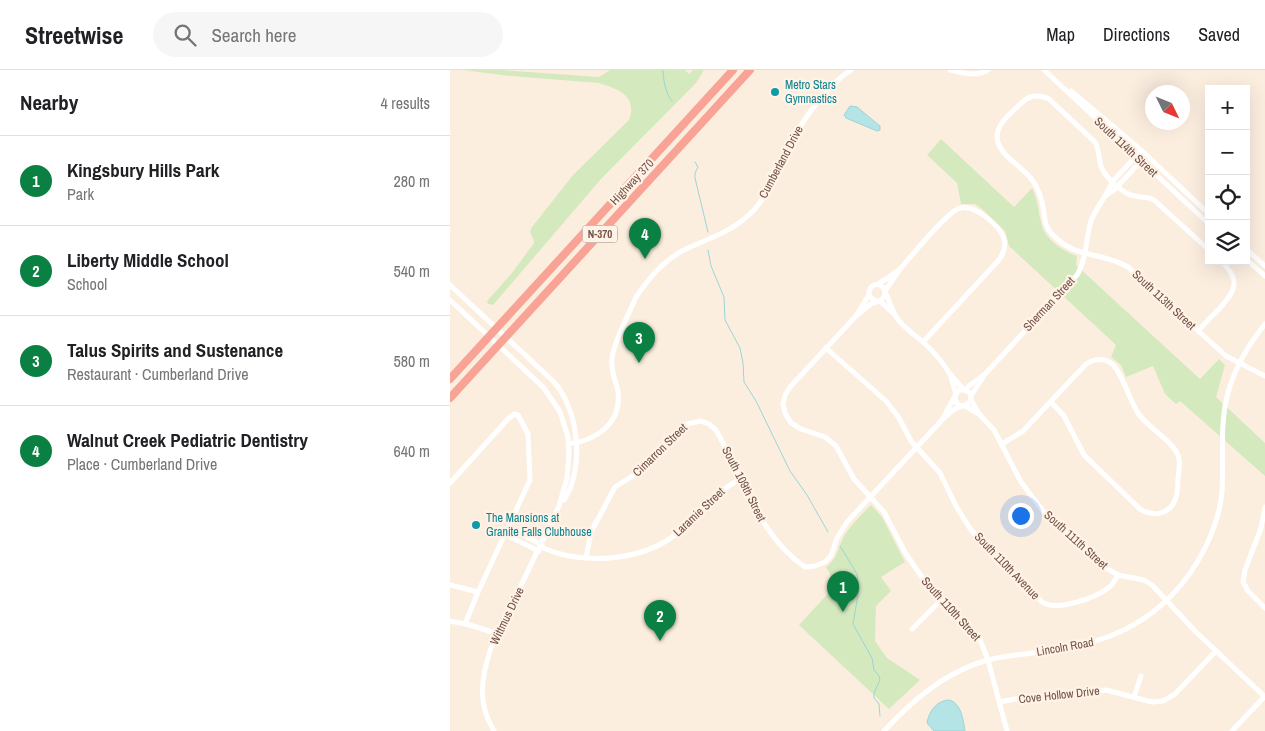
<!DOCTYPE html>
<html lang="en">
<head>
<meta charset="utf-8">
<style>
  :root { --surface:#fff; --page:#f6f6f6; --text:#202124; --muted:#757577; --line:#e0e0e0; --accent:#0b8043 }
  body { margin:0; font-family:"Archivo Narrow",sans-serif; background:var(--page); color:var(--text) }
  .controls { position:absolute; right:15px; top:15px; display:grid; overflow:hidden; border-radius:0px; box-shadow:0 5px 20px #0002 }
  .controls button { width:45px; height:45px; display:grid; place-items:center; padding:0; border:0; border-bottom:1px solid var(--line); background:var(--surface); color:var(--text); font:25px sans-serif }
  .compass { position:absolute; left:695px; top:15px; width:45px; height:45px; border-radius:50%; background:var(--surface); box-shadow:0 5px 20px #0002; rotate:133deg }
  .you { position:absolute; left:570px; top:445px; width:18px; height:18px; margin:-12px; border:4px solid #fff; border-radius:50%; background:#1a73e8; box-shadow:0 0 0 8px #1a73e833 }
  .badge { display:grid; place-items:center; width:32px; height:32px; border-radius:50%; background:var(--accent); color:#fff; font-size:16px; font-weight:700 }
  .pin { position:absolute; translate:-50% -41px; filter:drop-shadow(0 1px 2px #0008) }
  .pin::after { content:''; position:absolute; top:26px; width:18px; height:15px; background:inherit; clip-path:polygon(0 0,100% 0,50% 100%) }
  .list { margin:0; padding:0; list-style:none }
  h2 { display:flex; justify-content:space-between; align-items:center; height:65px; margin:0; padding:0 20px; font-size:21px }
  h2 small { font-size:16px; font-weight:400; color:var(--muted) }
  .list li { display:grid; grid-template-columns:32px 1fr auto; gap:15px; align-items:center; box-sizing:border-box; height:90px; padding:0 20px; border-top:1px solid var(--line) }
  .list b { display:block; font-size:19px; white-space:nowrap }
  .list p { margin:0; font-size:16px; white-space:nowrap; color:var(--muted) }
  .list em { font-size:16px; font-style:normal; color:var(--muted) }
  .icon { flex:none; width:28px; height:28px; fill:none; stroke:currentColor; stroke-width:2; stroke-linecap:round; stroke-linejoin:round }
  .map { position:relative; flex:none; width:815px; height:661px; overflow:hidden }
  header { display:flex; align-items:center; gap:30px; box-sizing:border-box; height:70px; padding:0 25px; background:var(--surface); border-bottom:1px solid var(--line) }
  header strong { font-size:24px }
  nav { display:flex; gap:28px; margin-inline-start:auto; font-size:18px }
  .search { width:350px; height:45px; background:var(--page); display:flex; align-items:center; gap:12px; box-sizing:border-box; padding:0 18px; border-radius:28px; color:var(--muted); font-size:19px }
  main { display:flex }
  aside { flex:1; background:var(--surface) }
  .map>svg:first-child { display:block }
  .green { fill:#d5e9be }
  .water { fill:#b4e4e5; stroke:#9ad5d7 }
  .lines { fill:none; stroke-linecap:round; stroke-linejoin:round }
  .stream { stroke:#9ad5d7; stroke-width:1 }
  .minor { stroke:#fff; stroke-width:5 }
  .highway { stroke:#f8a395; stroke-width:8 }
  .culture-dot { fill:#0f9aa8; stroke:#fff2e6; stroke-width:2 }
  .labels { text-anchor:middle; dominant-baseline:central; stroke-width:4.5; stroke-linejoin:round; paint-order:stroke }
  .shield { fill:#fff2e6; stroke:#9d8277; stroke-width:1 }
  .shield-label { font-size:11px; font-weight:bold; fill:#735247 }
  .culture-label { font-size:12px; fill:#0d838f; stroke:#fff2e6; text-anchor:start }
  .street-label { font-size:12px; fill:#735247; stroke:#fff2e6 }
</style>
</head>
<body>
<header>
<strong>Streetwise</strong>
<div class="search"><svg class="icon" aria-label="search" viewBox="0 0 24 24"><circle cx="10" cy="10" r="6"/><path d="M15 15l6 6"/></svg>Search here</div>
<nav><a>Map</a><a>Directions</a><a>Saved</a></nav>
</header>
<main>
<aside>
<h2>Nearby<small>4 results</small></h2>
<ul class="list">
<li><span class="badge">1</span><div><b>Kingsbury Hills Park</b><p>Park</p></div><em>280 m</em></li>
<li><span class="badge">2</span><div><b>Liberty Middle School</b><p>School</p></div><em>540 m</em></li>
<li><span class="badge">3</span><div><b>Talus Spirits and Sustenance</b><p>Restaurant · Cumberland Drive</p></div><em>580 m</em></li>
<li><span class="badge">4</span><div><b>Walnut Creek Pediatric Dentistry</b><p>Place · Cumberland Drive</p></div><em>640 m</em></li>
</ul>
</aside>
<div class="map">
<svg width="815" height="661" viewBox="0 0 815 661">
  <rect width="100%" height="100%" fill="#fceedf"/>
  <g class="green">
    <path d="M13,0H51L149,7L160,0H235L239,4L243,0H254L246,13L151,109L43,235L38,234L37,231L62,203L84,173V171L80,162L82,157L123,105L179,50C188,26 168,19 149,13L61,6Z"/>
    <path d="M491,69L564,137L582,118C588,129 588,140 591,152C594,169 613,181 627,186L626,195L750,309L769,289L775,295L766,327L815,373V406L730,331L726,334L715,324L703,296L676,307L671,295L661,287L666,275L559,176L555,161L532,139L525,134H511L507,113L477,85Z"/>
    <path d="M421,435L432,447L455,492L431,507L441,521L426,536L425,571L437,588L470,610L439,639L349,555L386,515L376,497C388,489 388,475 396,463C403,453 412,444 421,435Z"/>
  </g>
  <g class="water">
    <polygon points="400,36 407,37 430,56 430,60 427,61 396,48 394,45"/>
    <path d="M500,630C512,635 513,650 515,661H484L477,653C479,641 487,630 500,630Z"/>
  </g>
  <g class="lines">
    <g class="stream">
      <path d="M213,0C213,9 216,25 222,31"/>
      <polyline points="245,92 248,97 245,103 245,108 258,162"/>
      <polyline points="258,180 261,196 274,227 275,250 290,278 293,293 294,312 306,331 340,401 357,425 378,462"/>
      <polyline points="390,476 407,504 409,519 403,554 422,588 424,600 429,606 430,610 424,623 424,628 429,634 430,646"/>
    </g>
    <g class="minor">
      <path d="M500,0C513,3 526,7 538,0"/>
      <polyline points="594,0 759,154"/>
      <polyline points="621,21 691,80 759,144"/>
      <polyline points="688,84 663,111 655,126 664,120 693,89"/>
      <polyline points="796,179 815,196"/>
      <path d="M759,180L704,130C697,126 689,128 681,125C671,122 657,108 652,99C648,90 650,81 645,72L599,29C586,23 578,26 568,36C560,44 547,54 547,67C548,86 573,96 583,111C587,117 590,124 592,132C595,143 593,155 602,164C626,190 651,181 678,197L776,286L815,306"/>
      <polyline points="796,189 815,206"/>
      <path d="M451,198C461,186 498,141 510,138C525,134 550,156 554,169C556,177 553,185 548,191L473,272"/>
      <polyline points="428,214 438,208 451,198 435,221"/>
      <path d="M0,215L103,311C129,339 135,398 114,430"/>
      <path d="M419,225L405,247L422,233L430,231L435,226L434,218L428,214C421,215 417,220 420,227L426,231"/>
      <path d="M0,230L94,318L110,342L118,367L119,383L117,408L109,436L41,578C31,608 27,633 44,661"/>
      <polyline points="430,231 445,245 436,224"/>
      <path d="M445,245C452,258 464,263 474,273C484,282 493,293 500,304"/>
      <polyline points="405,247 340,317 335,325 333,334 335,343 341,353 351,359 375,367 386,376 404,409 434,442 456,484 476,513 491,530 529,567 538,590 557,661"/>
      <path d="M748,261C755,253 762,246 770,238C786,220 791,210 771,191"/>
      <path d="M376,278L436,331L449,348L461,371L490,403L506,436L521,460L546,489L592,532C607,542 645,528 658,518C663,515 665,510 668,505"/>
      <path d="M535,304L627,205C636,190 636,171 640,154C643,144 649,135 655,126"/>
      <polyline points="515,319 535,304 521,326"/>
      <polyline points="506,324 500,304 513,319"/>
      <path d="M505,326L492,350C496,346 500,342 505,339C513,335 524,335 520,323L512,319L507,322L505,328L507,334L513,336"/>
      <polyline points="515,336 529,344 521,330"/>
      <polyline points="529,344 544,360 571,412 593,441 654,497 668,505 694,510 702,515 746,562 815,627"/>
      <path d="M118,374C146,371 172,353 168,322C166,310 160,301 162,288C164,271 179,244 186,227C198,209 212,192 232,181C258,168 282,163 304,140C319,123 326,103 335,83C348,57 376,15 401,0"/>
      <path d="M552,374L573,361L636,294C644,289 653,288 661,293C671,300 680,331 688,343C697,357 723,371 728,385C731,392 729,400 728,408C728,415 728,423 725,430C719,445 702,447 690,439L634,385L614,346L601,332"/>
      <polyline points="0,413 58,349 64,344 68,345 78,364 80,410 28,522 0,515"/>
      <polyline points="815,437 811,458 795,500 793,512 798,521 815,538"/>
      <polyline points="59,458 92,475"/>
      <polyline points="56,465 89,481"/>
      <path d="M91,477C132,496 194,492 230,461C253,442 262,424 290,409"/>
      <path d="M136,488L141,462L165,417L192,400L237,354L251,351L259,354L266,360C293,407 308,465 355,497L365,496L375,492L381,486L387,468L397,452L492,350"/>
      <polyline points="0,551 20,555 48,564"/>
      <polyline points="15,554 28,522"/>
      <polyline points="462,559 491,530"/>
      <polyline points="684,627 691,606"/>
      <polyline points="550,632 565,629 656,620 702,632 713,631 725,624 766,581"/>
      <path d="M434,661C463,630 493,604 534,591C550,586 567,585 583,583C638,576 682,566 722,525C748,498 769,458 772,421C774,388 769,355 778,323C785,297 798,275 815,254"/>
      <polyline points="782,661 815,626"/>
    </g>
    <g class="highway">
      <polyline points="0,309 283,0"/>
      <polyline points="0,328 300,0"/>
    </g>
  </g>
  <g class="culture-dot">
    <circle cx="325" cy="22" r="5"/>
    <circle cx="26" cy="455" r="5"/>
  </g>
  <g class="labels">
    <rect class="shield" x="132.5" y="155.5" width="35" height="17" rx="4"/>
    <g class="shield-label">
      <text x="150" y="164">N-370</text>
    </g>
    <g class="culture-label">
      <text x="335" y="15">Metro Stars<tspan x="335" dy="14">Gymnastics</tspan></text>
      <text x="36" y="448">The Mansions at<tspan x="36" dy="14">Granite Falls Clubhouse</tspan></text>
    </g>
    <g class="street-label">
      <text transform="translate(676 77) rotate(43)">South 114th Street</text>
      <text transform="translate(331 92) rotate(-62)">Cumberland Drive</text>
      <text transform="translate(182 112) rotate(-47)">Highway 370</text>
      <text transform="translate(714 230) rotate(43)">South 113th Street</text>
      <text transform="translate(599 234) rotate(-47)">Sherman Street</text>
      <text transform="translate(210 380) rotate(-44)">Cimarron Street</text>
      <text transform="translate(294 414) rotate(63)">South 109th Street</text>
      <text transform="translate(249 442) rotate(-43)">Laramie Street</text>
      <text transform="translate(626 470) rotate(42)">South 111th Street</text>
      <text transform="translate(557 496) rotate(46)">South 110th Avenue</text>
      <text transform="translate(501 539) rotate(48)">South 110th Street</text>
      <text transform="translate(57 546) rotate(-64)">Wittmus Drive</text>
      <text transform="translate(615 577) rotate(-10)">Lincoln Road</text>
      <text transform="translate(609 625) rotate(-6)">Cove Hollow Drive</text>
    </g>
  </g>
</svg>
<div class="controls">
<button>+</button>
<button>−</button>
<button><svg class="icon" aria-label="locate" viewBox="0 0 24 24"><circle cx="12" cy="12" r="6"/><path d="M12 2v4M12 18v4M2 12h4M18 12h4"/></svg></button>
<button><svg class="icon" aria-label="layers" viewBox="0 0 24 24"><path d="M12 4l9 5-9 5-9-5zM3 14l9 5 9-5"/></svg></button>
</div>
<svg class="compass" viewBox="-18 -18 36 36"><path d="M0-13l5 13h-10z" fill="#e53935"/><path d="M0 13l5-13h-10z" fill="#757577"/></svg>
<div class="you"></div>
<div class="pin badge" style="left:393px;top:542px">1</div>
<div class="pin badge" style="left:210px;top:571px">2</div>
<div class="pin badge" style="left:189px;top:293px">3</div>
<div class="pin badge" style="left:195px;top:189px">4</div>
</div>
</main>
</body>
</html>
